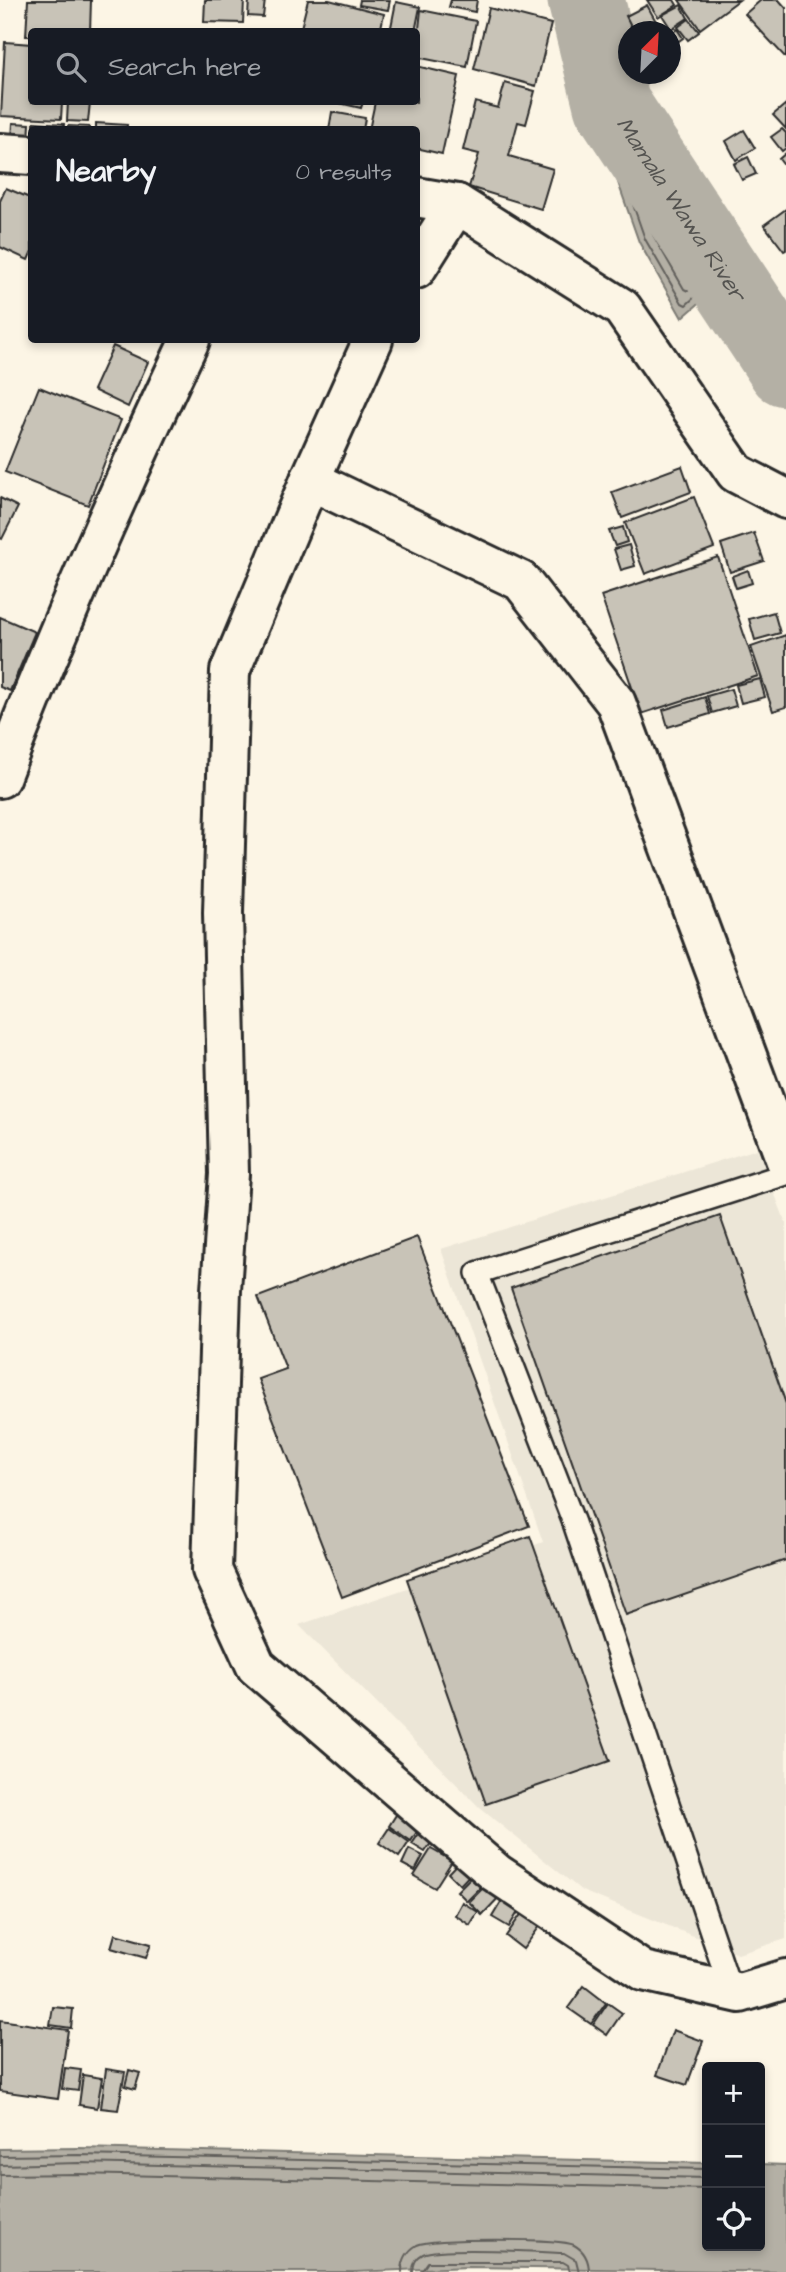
<!DOCTYPE html>
<html lang="en">
<head>
<meta charset="utf-8">
<style>
  :root { --surface:#171b24; --page:#242831; --text:#f1f3f6; --muted:#9ea1a6; --line:#363941 }
  body { margin:0; font-family:"Architects Daughter",sans-serif; background:var(--page); color:var(--text) }
  .controls { position:absolute; right:21px; bottom:21px; display:grid; overflow:hidden; border-radius:7px; box-shadow:0 4px 10px #0003 }
  .controls button { width:63px; height:63px; display:grid; place-items:center; padding:0; border:0; border-bottom:2px solid var(--line); background:var(--surface); color:var(--text); font:35px sans-serif }
  .compass { position:absolute; left:618px; top:21px; width:63px; height:63px; border-radius:50%; background:var(--surface); box-shadow:0 4px 10px #0003; rotate:24deg }
  .list { margin:0; padding:0; list-style:none }
  h2 { display:flex; justify-content:space-between; align-items:center; height:91px; margin:0; padding:0 28px; font-size:30px }
  h2 small { font-size:23px; font-weight:400; color:var(--muted) }
  .icon { flex:none; width:38px; height:38px; fill:none; stroke:currentColor; stroke-width:2; stroke-linecap:round; stroke-linejoin:round }
  .map { position:relative; flex:none; width:786px; height:2272px; overflow:hidden }
  .search { position:absolute; background:var(--surface); box-shadow:0 4px 10px #0003; left:28px; top:28px; width:392px; height:77px; display:flex; align-items:center; gap:18px; box-sizing:border-box; padding:0 24px; border-radius:7px; color:var(--muted); font-size:26px }
  .panel { position:absolute; background:var(--surface); box-shadow:0 4px 10px #0003; left:28px; top:126px; width:392px; height:217px; border-radius:7px }
  .map>svg:first-child { display:block }
  .built { fill:#ece6d7 }
  .water { fill:#b4b0a5; stroke:#7d7b74; stroke-width:2 }
  .lines { fill:none; stroke-linecap:round; stroke-linejoin:round }
  .shore { stroke:#62605c; stroke-width:2 }
  .river { stroke:#b4b0a5; stroke-width:77 }
  .building { fill:#c8c3b7; stroke:#2b2b2b; stroke-width:2 }
  .lane-casing { stroke:#2b2b2b; stroke-width:26 }
  .street-casing { stroke:#2b2b2b; stroke-width:44 }
  .secondary-casing { stroke:#2b2b2b; stroke-width:44 }
  .lane { stroke:#fcf5e5; stroke-width:21 }
  .street { stroke:#fcf5e5; stroke-width:38 }
  .secondary { stroke:#fcf5e5; stroke-width:38 }
  .labels { text-anchor:middle; dominant-baseline:central; stroke-width:5; stroke-linejoin:round; paint-order:stroke }
  .water-label { font-size:23px; font-style:italic; fill:#545350; stroke:#fcf5e5 }
</style>
</head>
<body>
<div class="map">
<svg width="786" height="2272" viewBox="0 0 786 2272">
  <rect width="100%" height="100%" fill="#fcf5e5"/>
  <filter id="ink" filterUnits="userSpaceOnUse"><feTurbulence type="fractalNoise" baseFrequency=".0143" numOctaves="2"/><feDisplacementMap in="SourceGraphic" scale="14" xChannelSelector="R" yChannelSelector="G"/><feConvolveMatrix kernelMatrix="1 2 1 2 8 2 1 2 1" color-interpolation-filters="sRGB"/></filter>
  <g filter="url(#ink)">
    <polygon class="built" points="757,1149 786,1223 786,1939 738,1954 582,1891 480,1808 299,1625 543,1542 441,1249"/>
    <g class="water">
      <polygon points="548,0 607,0 636,94 754,256 682,318 639,242 564,29"/>
      <polygon points="79,2148 707,2163 707,2246 760,2246 760,2164 786,2165 786,2272 468,2267 355,2272 0,2272 0,2149"/>
    </g>
    <g class="lines">
      <g class="shore">
        <polyline points="556,0 571,27 645,239 682,303 686,305 743,253 630,97 624,77 625,68 619,60 601,0"/>
        <polyline points="566,0 579,24 653,235 684,289 688,291 731,252 622,101 592,0"/>
        <polygon points="635,142 640,143 717,250 691,275 687,273 663,231 633,147"/>
        <polyline points="0,2156 79,2155 707,2169"/>
        <polyline points="0,2165 79,2163 707,2178"/>
        <polyline points="0,2175 79,2174 707,2189"/>
        <path d="M402,2272C402,2261 407,2251 417,2245C432,2238 560,2238 574,2245C585,2251 589,2261 589,2272"/>
        <path d="M413,2272C413,2264 415,2258 423,2254C441,2246 539,2252 564,2253L576,2260L579,2272"/>
        <polyline points="421,2272 428,2262 563,2262 568,2265 570,2272"/>
      </g>
      <path class="river" id="s1" d="M586,0L612,105L786,368"/>
    </g>
    <g class="building">
      <polygon points="28,0 91,0 90,32 32,32 32,36 26,36"/>
      <polygon points="205,0 244,0 243,23 204,22"/>
      <polygon points="249,0 265,0 263,17 248,16"/>
      <polygon points="308,0 329,0 384,14 380,32 300,32"/>
      <polygon points="360,0 390,0 388,10 359,5"/>
      <polygon points="451,0 477,0 475,12 449,7"/>
      <polygon points="647,0 674,0 677,5 658,17"/>
      <polygon points="679,0 739,0 700,29"/>
      <polygon points="761,0 779,0 786,8 786,58 745,14"/>
      <polygon points="396,2 420,7 415,32 390,32"/>
      <polygon points="647,5 658,25 645,32 634,32 626,16"/>
      <polygon points="681,5 688,18 671,29 662,15"/>
      <polygon points="489,8 551,24 536,86 474,69"/>
      <polygon points="421,10 476,21 467,67 416,57"/>
      <polygon points="689,19 699,32 688,40 678,27"/>
      <polygon points="677,29 683,38 676,43 671,34"/>
      <polygon points="5,42 32,44 32,102 62,102 61,119 1,116"/>
      <polygon points="416,66 459,76 442,154 416,148 416,130 369,130 375,102 416,102"/>
      <polygon points="505,83 535,91 526,124 518,122 509,156 553,169 541,209 469,187 479,154 463,150 475,102 498,108"/>
      <polygon points="68,102 90,102 88,122 67,121"/>
      <polygon points="335,102 363,102 361,108"/>
      <polygon points="786,104 786,129 773,115"/>
      <polygon points="332,112 365,118 363,130 329,130"/>
      <polygon points="34,122 64,124 64,130 34,130"/>
      <polygon points="13,123 30,124 29,139 12,139"/>
      <polygon points="96,123 127,125 127,130 96,130"/>
      <polygon points="68,126 89,127 89,130 68,130"/>
      <polygon points="782,129 786,133 786,148 782,151 771,137"/>
      <polygon points="744,130 755,148 736,160 726,141"/>
      <polygon points="786,153 786,168 779,159"/>
      <polygon points="748,157 756,174 742,180 734,164"/>
      <polygon points="6,188 32,199 32,251 28,260 0,247 0,201"/>
      <polygon points="786,209 786,250 784,251 764,225"/>
      <polygon points="113,346 148,362 128,407 93,390"/>
      <polygon points="39,387 121,420 88,505 5,472"/>
      <polygon points="682,466 691,492 622,518 612,492"/>
      <polygon points="694,497 714,548 645,574 625,523"/>
      <polygon points="0,498 18,507 2,539 0,538"/>
      <polygon points="623,527 627,542 615,546 609,531"/>
      <polygon points="754,533 764,561 730,572 721,544"/>
      <polygon points="629,545 635,566 621,570 614,549"/>
      <polygon points="718,557 758,676 641,714 601,596"/>
      <polygon points="748,570 752,583 736,588 732,576"/>
      <polygon points="774,612 780,633 755,640 749,619"/>
      <polygon points="0,617 35,632 10,691 0,687"/>
      <polygon points="786,635 786,707 773,711 751,647"/>
      <polygon points="760,679 765,697 741,703 736,685"/>
      <polygon points="731,689 736,706 712,713 707,696"/>
      <polygon points="705,697 710,714 668,727 663,710"/>
      <polygon points="720,1216 786,1404 786,1560 626,1615 511,1288"/>
      <polygon points="417,1237 529,1526 342,1597 258,1379 286,1369 258,1297"/>
      <polygon points="530,1536 610,1761 486,1804 407,1579"/>
      <polygon points="401,1807 423,1822 411,1841 389,1826"/>
      <polygon points="389,1828 409,1842 399,1857 379,1843"/>
      <polygon points="420,1832 433,1840 425,1852 412,1844"/>
      <polygon points="409,1849 423,1856 415,1871 402,1864"/>
      <polygon points="431,1849 452,1861 435,1888 414,1876"/>
      <polygon points="465,1855 477,1867 460,1885 448,1873"/>
      <polygon points="478,1870 488,1880 467,1901 457,1891"/>
      <polygon points="490,1881 503,1893 482,1915 469,1902"/>
      <polygon points="504,1897 521,1907 509,1927 492,1917"/>
      <polygon points="462,1902 478,1912 470,1925 455,1915"/>
      <polygon points="522,1913 540,1926 523,1949 506,1936"/>
      <polygon points="115,1934 151,1944 146,1958 111,1948"/>
      <polygon points="584,1986 606,2003 591,2024 568,2008"/>
      <polygon points="608,2003 622,2013 607,2035 593,2025"/>
      <polygon points="53,2007 73,2009 71,2028 50,2025"/>
      <polygon points="0,2020 68,2030 58,2099 0,2091"/>
      <polygon points="673,2030 703,2041 687,2085 657,2075"/>
      <polygon points="65,2068 81,2070 78,2091 62,2089"/>
      <polygon points="106,2069 125,2072 118,2110 101,2108"/>
      <polygon points="129,2070 140,2073 135,2089 125,2086"/>
      <polygon points="83,2075 102,2078 97,2108 79,2105"/>
    </g>
    <g class="lines">
      <g class="lane-casing">
        <polyline id="lane" points="731,1991 574,1523 477,1273 786,1174"/>
      </g>
      <g class="street-casing">
        <g id="street">
          <polyline points="310,480 230,671 223,913 229,1174 221,1290 212,1570 256,1666 496,1873 643,1971 740,1993 786,1979"/>
          <path d="M0,778C57,629 122,484 190,340"/>
        </g>
      </g>
      <g class="secondary-casing">
        <g id="secondary">
          <polyline points="0,153 32,155"/>
          <polyline points="416,197 457,204 622,308 736,473 786,499"/>
          <polyline points="416,269 457,204"/>
          <polyline points="373,340 310,480 521,581 616,703 786,1161"/>
        </g>
      </g>
      <use href="#lane" class="lane"/>
      <use href="#street" class="street"/>
      <use href="#secondary" class="secondary"/>
    </g>
  </g>
  <g class="labels">
    <g class="water-label">
      <text stroke="none"><textPath href="#s1" startOffset="233">Mamala Wawa River</textPath></text>
    </g>
  </g>
</svg>
<div class="controls">
<button>+</button>
<button>−</button>
<button><svg class="icon" aria-label="locate" viewBox="0 0 24 24"><circle cx="12" cy="12" r="6"/><path d="M12 2v4M12 18v4M2 12h4M18 12h4"/></svg></button>
</div>
<svg class="compass" viewBox="-18 -18 36 36"><path d="M0-13l5 13h-10z" fill="#e53935"/><path d="M0 13l5-13h-10z" fill="#9ea1a6"/></svg>
<div class="search"><svg class="icon" aria-label="search" viewBox="0 0 24 24"><circle cx="10" cy="10" r="6"/><path d="M15 15l6 6"/></svg>Search here</div>
<section class="panel">
<h2>Nearby<small>0 results</small></h2>
<ul class="list">
</ul>
</section>
</div>
</body>
</html>
